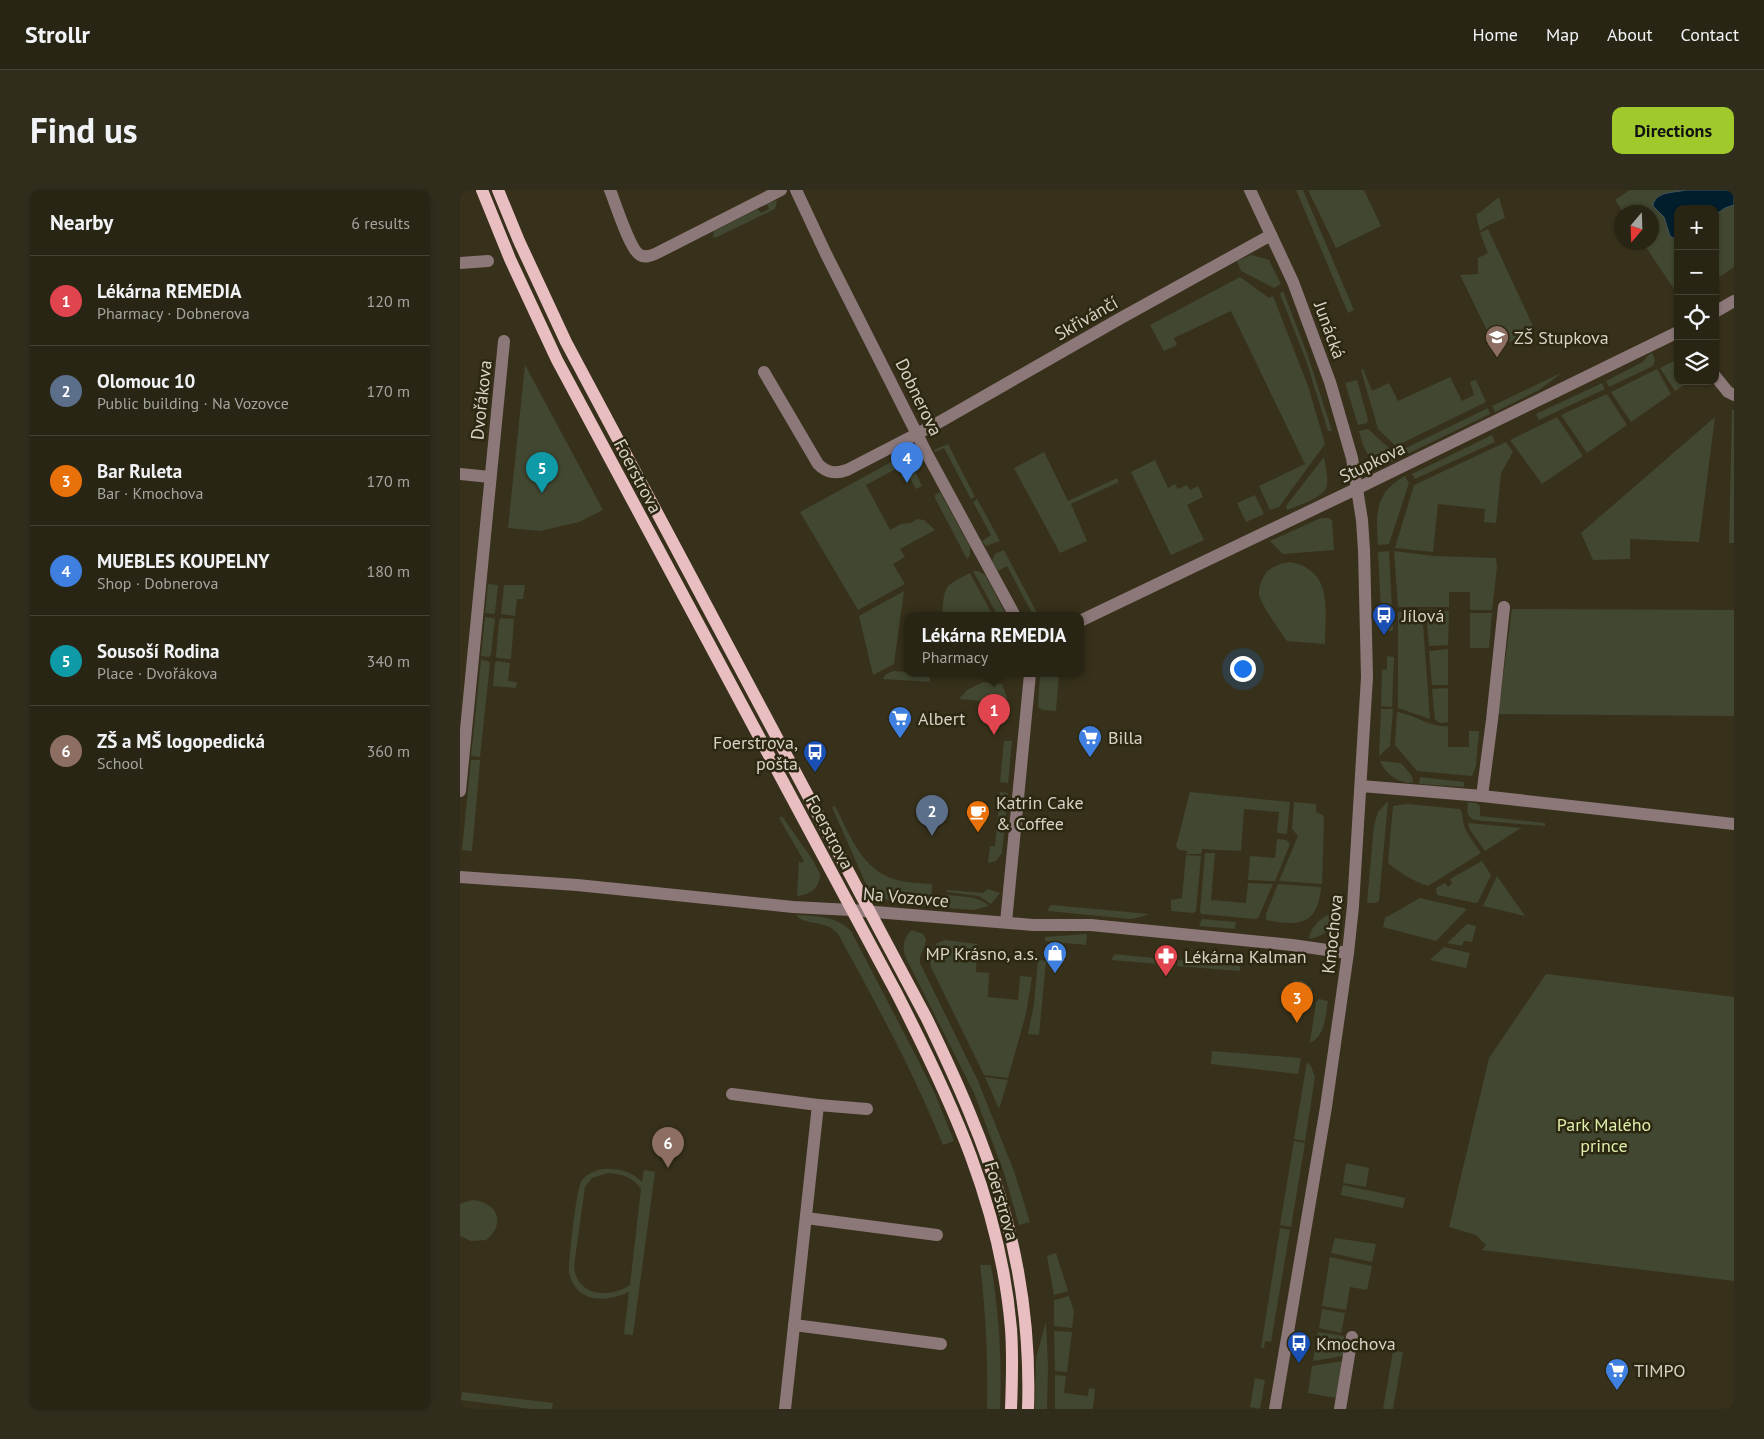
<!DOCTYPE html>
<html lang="en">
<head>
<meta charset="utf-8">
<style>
  :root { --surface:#292514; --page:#312d1d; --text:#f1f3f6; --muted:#a5a5a0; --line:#454234; --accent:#a0c92b }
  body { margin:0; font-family:"PT Sans",sans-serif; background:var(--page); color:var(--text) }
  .controls { position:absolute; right:15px; top:15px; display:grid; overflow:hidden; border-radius:10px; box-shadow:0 1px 4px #0004 }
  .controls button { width:45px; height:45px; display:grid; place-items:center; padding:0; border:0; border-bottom:1px solid var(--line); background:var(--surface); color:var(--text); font:25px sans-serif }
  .compass { position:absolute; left:1154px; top:15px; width:45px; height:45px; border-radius:50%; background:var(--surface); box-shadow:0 1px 4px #0004; rotate:199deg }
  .you { position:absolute; left:782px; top:478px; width:18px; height:18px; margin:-12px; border:4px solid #fff; border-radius:50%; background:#1a73e8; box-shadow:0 0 0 8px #1a73e833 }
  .badge { display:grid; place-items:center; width:32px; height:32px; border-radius:50%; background:var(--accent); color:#fff; font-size:16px; font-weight:700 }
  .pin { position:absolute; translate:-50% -41px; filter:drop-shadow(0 1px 2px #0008) }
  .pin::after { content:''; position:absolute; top:26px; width:18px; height:15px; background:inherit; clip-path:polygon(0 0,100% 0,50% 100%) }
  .popup { position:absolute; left:444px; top:422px; width:180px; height:65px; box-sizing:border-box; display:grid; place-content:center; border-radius:10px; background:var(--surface); filter:drop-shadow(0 1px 4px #0005); font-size:16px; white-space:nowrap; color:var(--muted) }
  .popup b { font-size:19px; color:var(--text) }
  .popup::after { content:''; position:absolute; left:50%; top:100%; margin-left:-10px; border:10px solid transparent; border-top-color:var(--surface) }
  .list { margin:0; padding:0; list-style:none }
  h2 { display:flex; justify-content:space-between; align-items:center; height:65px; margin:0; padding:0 20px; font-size:21px }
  h2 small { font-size:16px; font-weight:400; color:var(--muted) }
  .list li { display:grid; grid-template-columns:32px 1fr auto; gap:15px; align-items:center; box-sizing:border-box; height:90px; padding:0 20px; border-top:1px solid var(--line) }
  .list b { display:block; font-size:19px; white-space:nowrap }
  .list p { margin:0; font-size:16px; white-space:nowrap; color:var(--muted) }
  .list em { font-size:16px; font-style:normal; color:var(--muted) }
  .icon { flex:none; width:28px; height:28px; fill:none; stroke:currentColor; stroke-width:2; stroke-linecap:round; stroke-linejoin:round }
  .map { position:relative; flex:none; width:1274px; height:1219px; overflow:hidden; border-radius:10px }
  header { display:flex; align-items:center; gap:30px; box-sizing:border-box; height:70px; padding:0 25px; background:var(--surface); border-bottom:1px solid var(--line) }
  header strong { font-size:24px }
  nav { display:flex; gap:28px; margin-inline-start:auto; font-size:18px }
  .intro { display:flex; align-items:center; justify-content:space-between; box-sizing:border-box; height:120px; padding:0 30px }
  h1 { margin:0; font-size:35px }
  .button { padding:12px 22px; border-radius:10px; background:var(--accent); color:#111; font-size:18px; font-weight:700 }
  main { display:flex; gap:30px; padding:0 30px }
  aside { flex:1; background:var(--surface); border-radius:10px; box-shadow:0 1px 4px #0004 }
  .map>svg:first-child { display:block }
  .green { fill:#424731; fill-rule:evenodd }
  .water { fill:#001e2d; stroke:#40545b }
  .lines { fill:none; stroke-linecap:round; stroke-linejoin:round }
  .minor { stroke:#8d7879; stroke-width:12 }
  .major { stroke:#e9bec0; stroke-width:12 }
  .labels { text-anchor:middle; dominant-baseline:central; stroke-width:5; stroke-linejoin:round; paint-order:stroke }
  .street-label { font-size:18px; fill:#d6d2c5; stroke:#2c2711 }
  .poi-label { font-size:18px; fill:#d6d2c5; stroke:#2c2711; text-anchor:start }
  .park-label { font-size:18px; fill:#dfedaa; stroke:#2c2711 }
</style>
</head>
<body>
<header>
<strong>Strollr</strong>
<nav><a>Home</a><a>Map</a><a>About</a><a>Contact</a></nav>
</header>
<div class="intro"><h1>Find us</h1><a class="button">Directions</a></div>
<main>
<aside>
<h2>Nearby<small>6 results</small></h2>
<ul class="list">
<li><span class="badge" style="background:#e0444e">1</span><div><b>Lékárna REMEDIA</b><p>Pharmacy · Dobnerova</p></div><em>120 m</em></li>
<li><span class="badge" style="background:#5c6f8a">2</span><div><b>Olomouc 10</b><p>Public building · Na Vozovce</p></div><em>170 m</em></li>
<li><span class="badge" style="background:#e8710a">3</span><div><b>Bar Ruleta</b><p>Bar · Kmochova</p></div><em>170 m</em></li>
<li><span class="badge" style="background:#3f7fe0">4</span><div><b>MUEBLES KOUPELNY</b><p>Shop · Dobnerova</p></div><em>180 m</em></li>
<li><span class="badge" style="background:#0f9aa8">5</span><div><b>Sousoší Rodina</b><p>Place · Dvořákova</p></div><em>340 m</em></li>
<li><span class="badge" style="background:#8d6e63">6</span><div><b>ZŠ a MŠ logopedická</b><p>School</p></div><em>360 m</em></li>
</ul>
</aside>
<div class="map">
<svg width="1274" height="1219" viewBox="0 0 1274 1219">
  <rect width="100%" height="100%" fill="#37311b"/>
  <g class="green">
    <polygon points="836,0 843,0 894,120 888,123"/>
    <polygon points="848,0 904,0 921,36 876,58"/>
    <polygon points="1170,0 1226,0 1201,5 1206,36 1218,50 1218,105 1183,53 1192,52 1192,22 1163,22 1155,10"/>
    <polygon points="1039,7 1045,28 1027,36 1020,41 1016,24 1019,23"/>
    <polygon points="317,10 315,19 255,48 253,46 254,41 298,19 301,23 309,19 307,14"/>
    <polygon points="1274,15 1274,77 1255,90 1255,25 1265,18"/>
    <polygon points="1028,39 1073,136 1074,144 1074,143 1059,150 1058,149 1035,157 1000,85 1018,84 1018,68 1028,63 1020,43"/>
    <polygon points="791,65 809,70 821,94 814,98 781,81 777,71"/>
    <polygon points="780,87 809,108 813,106 848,196 865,254 819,317 810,320 799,296 845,274 771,121 714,148 717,155 704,161 690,135"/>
    <polygon points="823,101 848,166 872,241 868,241 846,170 820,104"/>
    <polygon points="1192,163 1195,170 1193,176 1149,197 1146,191 1183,172 1188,165"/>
    <polygon points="1218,169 1218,191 1230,191 1215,201 1200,178"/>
    <polygon points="65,175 143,320 119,332 80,341 48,338"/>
    <polygon points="903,179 912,201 929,193 938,211 990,187 1002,211 1014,205 1010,192 1016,190 1026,212 936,256 918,239 901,180"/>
    <polygon points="1197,179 1211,204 1171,232 1151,202"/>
    <polygon points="1103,182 1079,200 1035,222 1032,216"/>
    <polygon points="897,190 908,230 907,233 898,235 885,193"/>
    <polygon points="1142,193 1145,199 1079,230 1076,224"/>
    <polygon points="1147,204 1167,235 1127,263 1101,225"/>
    <polygon points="1028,218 1030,224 945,265 942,260"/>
    <polygon points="1272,220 1274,220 1274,353 1269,353"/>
    <polygon points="1097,227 1123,266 1082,294 1050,250"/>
    <polygon points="1255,227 1239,352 1170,349 1170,369 1133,370 1121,343"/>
    <path d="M908,239L930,259L937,269C912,281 904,262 899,241Z"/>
    <polygon points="1032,245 1035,252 955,289 952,284"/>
    <polygon points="1046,252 1053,262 1041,283 1036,333 1024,332 1025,319 978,314 973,362 935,358 954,295"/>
    <polygon points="488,254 515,307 511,309 484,258 475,262 474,260"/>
    <polygon points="584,262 608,311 657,288 659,292 611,314 627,351 600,363 554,278"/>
    <polygon points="444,265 448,267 462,296 456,299 443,275 406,295 430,340 441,334 451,333 457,329 464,330 475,340 440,359 445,367 433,374 445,394 398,420 340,322"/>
    <path d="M864,267C865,275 868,286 867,295C866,307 837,316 827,320L826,316Z"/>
    <polygon points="695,270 708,298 715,294 718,299 727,295 730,300 738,296 743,307 727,315 744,350 711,365 671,282"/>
    <path d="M945,286L949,293L929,354L918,355C916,324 914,303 945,286Z"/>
    <polygon points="480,302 510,357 510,365 507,369 475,308 475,305"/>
    <polygon points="795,305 804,324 786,332 777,313"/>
    <polygon points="517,309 540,351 526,356 522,351 531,345 513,312"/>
    <polygon points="861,328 868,328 872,330 874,360 823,364 810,351"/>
    <polygon points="544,360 576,421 576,424 573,426 567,426 572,423 547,376 538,381 532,371 535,364"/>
    <polygon points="929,361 933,439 932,441 922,441 918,362"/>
    <polygon points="934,361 974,366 1036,368 1037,377 1032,420 1010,420 1010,402 989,402 989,417 938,417"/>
    <path d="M830,372C874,381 865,419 865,454L827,451C818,438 806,422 800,408C798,404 799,398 801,393C806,378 815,375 830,372Z"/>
    <polygon points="513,381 518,381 525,385 547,426 538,426"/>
    <path d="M510,383L533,426H482C485,396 482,397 510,383Z"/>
    <polygon points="28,394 38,395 35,422 34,424 25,423"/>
    <polygon points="44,395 65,395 63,409 57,409 55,426 41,424"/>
    <polygon points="444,401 434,474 413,485 399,426"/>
    <polygon points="1052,419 1274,420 1274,526 1038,524"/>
    <polygon points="989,421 988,455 969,456 966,421"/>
    <polygon points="938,422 962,422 970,529 938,518"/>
    <polygon points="1010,423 1032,423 1029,458 1010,458"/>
    <polygon points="25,427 33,428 35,429 31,464 29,467 21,466"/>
    <polygon points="41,428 54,429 51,469 37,468 36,466 39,431"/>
    <polygon points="988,459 988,495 972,495 969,461"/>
    <polygon points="927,466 934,467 932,517 921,516 922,480 927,479"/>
    <polygon points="21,470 28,471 30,473 20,567 11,566"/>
    <polygon points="37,471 50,473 48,491 57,492 56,498 33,496 35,473"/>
    <polygon points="433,481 448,482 448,484 470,484 470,492 423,489 425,485"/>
    <polygon points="580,484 599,484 596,521 583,520 578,517"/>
    <polygon points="523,492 542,494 547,508 543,513 499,509 507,500"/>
    <polygon points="988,498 988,532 981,533 975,530 972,499"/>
    <polygon points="921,519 933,519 930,556 919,566"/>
    <path d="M937,522C954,524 970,538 988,536V557H1009V541H1019L1016,576L1012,586L957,581L935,555Z"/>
    <polygon points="544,551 552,551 548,593 540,592"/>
    <polygon points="11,570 20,570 20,572 12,661 2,660"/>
    <path d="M920,571L941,573L952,586L953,593C938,593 926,585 920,571Z"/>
    <polygon points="960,587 1004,592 1004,597 959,594"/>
    <polygon points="540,602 548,603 542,663 536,671 528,673 530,656 535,656"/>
    <polygon points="730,602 830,612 827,644 817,643 819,622 784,619 781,661 742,659 741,664 727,664 727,661 719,660 716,656"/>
    <polygon points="928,611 919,711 915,713 907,713 914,635 918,622"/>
    <polygon points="834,612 856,614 856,622 863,625 864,628 862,694 819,691 838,646 832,639"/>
    <path d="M1008,612L1016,613L1020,616V626L1085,633V636L1014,630C1006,626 1007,620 1008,612Z"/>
    <path d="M947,614L1000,619C1004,624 1002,632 1005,638C1009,647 1016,655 1021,663L968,696C953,691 940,683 928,673L933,616Z"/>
    <path d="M375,616C390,645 402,681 437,690C448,693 460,693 472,694L471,717C446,715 421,715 405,692L372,617Z"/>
    <path d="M322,626L352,669L360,684C360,698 350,705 337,706L339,671L341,673L344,671L319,628Z"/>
    <polygon points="1008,633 1061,638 1025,661 1010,640"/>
    <polygon points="817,649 826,650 830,654 815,691 788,690 790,666 815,668"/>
    <polygon points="745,663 755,663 751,710 786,713 788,693 813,694 798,728 795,729 741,724 740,721"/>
    <polygon points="726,665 741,666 736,721 733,723 711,721 711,710 722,708"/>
    <polygon points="1022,671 1031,685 1018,712 1015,713 977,705 976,698 985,693 988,697 992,694 990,689"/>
    <polygon points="1037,686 1065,726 1023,716"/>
    <path d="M818,694L861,697C858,734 840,737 806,730V724Z"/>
    <polygon points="528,699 540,703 531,714 519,706 487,702 487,700 523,703"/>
    <path d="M486,705C501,707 517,705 529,716L514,720L485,718Z"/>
    <polygon points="960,708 1007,719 976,751 923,737 925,728"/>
    <polygon points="592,715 689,724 681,727 670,729 588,721 589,717"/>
    <path d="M870,724H879C873,739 864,746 849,749C850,738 860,728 870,724Z"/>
    <path d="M336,725C356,726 376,726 391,741L459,872L475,904L494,951L483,955C454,883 416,813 378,744C366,729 343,736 336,725Z"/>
    <polygon points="742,729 776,732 775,739 739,736"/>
    <polygon points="1007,734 1016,736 1012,752 1004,751 1002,756 987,753"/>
    <path d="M452,740L463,744L466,749C466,758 459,763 460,773L518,891L554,981L570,1032L559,1035L544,983L514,903L445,766C442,755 444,747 452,740Z"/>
    <polygon points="627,744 626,755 585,751 585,747"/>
    <polygon points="485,750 517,754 516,782 529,783 528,807 558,810 560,786 572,787 566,824 548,888 524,885 471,777 469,766 477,753"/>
    <polygon points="984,757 1010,763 1006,778 970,770"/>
    <polygon points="655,764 712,770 711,775 651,770"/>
    <polygon points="578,770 586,771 579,845 568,844 574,814"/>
    <polygon points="718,770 780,776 780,781 717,776"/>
    <polygon points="1086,784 1274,807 1274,1091 1022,1060 1026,1055 1016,1045 989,1037 1029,868"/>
    <polygon points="834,790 843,791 852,798 849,819 831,818"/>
    <path d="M859,809L868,811C865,826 866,845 850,853L856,812Z"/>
    <polygon points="752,861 841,868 838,884 751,874"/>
    <polygon points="847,872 851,876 855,887 845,951 834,949"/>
    <polygon points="525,887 548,890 539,919"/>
    <polygon points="834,951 845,953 831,1037 820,1035"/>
    <polygon points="886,973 909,978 906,997 883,993"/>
    <path d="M142,979C158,978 171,981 182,992L184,980L195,982L173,1145L164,1144L169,1102C145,1113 115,1113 109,1082C109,1068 116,999 122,990C127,984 134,981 142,979ZM148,983C162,984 173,987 181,999L170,1095C149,1109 116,1106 114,1076L125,997L132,988Z"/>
    <polygon points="883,995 945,1008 943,1018 881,1005"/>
    <path d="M12,1010C37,1012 47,1033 26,1050L11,1051L0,1046V1014Z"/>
    <polygon points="820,1038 830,1040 811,1152 805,1151 804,1158 801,1158"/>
    <polygon points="875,1048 916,1054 912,1072 871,1063"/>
    <polygon points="596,1063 608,1101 594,1105 587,1066"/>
    <polygon points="870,1067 912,1076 907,1100 890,1097 886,1120 862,1116"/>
    <path d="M520,1075H531C539,1123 542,1170 540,1219H527C528,1170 526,1123 520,1075Z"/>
    <polygon points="609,1106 614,1121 612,1138 594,1136 594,1110"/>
    <polygon points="862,1119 885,1123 881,1143 859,1138"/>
    <polygon points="586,1132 588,1176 587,1219 575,1219 576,1168"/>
    <polygon points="594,1141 612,1142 607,1182 595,1181"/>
    <polygon points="858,1142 884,1146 883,1166 853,1171"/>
    <polygon points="909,1158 943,1162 933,1219 923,1219 933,1162"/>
    <polygon points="883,1171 876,1208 848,1203 852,1176"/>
    <polygon points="595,1185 606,1186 604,1203 628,1206 629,1198 635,1199 633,1219 595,1219"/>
    <polygon points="795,1188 805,1190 800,1219 790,1217"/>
    <polygon points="2,1202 93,1213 92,1219 71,1219 1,1210"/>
  </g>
  <path class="water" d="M1226,0H1274V15L1265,18L1255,25V19H1218L1217,50L1210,46L1204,27L1193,16C1195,1 1214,3 1226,0Z"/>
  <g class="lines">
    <g class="minor">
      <path d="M150,0C155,12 170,60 180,65C185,68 190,66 195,64L321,0"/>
      <polyline points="336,0 366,64 466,262 555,426"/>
      <polyline points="790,0 833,92 870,192 892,268 902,330 904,360 907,487 893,716 888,763 866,917 815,1219"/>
      <polyline points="0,73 28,71"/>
      <polyline points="1255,122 1274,111"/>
      <path d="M304,182L358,274C367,283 375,284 387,280L476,234L661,128L811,45"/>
      <polyline points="1255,186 1268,202 1274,205"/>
      <polyline points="0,284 30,287"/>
      <polyline points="620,431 898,298 1218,142"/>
      <polyline points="901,596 1022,606 1274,634"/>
      <polyline points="0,601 44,151"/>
      <polyline points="1022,606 1032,530 1044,417"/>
      <polyline points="0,687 117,695 333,717 391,720 573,735 631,735 832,755 888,763"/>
      <polyline points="546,732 570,484"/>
      <polyline points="272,904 358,915 325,1219"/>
      <polyline points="358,915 407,919"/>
      <polyline points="346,1028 477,1045"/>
      <polyline points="334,1135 481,1154"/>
      <polyline points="880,1219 892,1147"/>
    </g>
    <g class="major">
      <path d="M22,0L50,69L97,170L437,804C492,912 541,1017 551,1139C553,1166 552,1193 551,1219"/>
      <path d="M38,0L59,51L106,152L466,827C530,959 573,1070 568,1219"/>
    </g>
  </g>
  <defs>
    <g id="school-pin" transform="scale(1.25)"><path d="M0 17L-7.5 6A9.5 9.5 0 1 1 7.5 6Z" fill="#8d6e63" stroke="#2c2711"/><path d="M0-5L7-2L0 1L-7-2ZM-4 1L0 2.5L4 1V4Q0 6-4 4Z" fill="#fff"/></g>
    <g id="bus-pin" transform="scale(1.25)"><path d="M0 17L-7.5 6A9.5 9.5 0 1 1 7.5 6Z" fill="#1a4fb4" stroke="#2c2711"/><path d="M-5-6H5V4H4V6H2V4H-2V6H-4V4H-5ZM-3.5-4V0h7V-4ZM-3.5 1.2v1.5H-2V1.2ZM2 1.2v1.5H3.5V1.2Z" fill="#fff"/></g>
    <g id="supermarket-pin" transform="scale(1.25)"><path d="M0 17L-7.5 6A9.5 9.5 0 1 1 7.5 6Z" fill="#3f7fe0" stroke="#2c2711"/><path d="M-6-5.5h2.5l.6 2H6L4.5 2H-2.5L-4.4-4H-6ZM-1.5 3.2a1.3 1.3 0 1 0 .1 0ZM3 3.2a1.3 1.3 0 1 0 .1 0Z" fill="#fff"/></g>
    <g id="cafe-pin" transform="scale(1.25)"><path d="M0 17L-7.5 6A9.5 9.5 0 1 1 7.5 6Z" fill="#e8710a" stroke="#2c2711"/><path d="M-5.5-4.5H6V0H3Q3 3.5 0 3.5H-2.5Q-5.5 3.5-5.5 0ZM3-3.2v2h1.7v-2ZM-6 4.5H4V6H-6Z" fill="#fff"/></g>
    <g id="shop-pin" transform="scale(1.25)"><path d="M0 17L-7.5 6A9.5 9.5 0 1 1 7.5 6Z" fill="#3f7fe0" stroke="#2c2711"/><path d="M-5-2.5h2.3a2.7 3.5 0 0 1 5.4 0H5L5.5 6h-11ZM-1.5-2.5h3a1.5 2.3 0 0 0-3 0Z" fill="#fff"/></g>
    <g id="pharmacy-pin" transform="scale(1.25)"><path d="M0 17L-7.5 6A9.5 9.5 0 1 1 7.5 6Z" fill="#e0444e" stroke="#2c2711"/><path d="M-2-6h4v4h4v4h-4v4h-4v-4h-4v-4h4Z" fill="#fff"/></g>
  </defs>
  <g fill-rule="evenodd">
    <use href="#school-pin" x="1037" y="147"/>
    <use href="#bus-pin" x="924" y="425"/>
    <use href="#supermarket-pin" x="440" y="528"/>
    <use href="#supermarket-pin" x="630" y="547"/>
    <use href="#bus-pin" x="355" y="562"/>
    <use href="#cafe-pin" x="518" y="622"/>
    <use href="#shop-pin" x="595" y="763"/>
    <use href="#pharmacy-pin" x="706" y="766"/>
    <use href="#bus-pin" x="839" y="1153"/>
    <use href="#supermarket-pin" x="1157" y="1180"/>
  </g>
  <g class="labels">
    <g class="street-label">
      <text transform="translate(626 128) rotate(-30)">Skřivánčí</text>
      <text transform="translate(870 140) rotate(70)">Junácká</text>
      <text transform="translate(459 207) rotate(64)">Dobnerova</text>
      <text transform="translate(21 210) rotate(-84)">Dvořákova</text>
      <text transform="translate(912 272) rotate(-26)">Stupkova</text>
      <text transform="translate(178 286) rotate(62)">Foerstrova</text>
      <text transform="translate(370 642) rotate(62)">Foerstrova</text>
      <text transform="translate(446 707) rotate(5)">Na Vozovce</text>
      <text transform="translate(872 744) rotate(-84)">Kmochova</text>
      <text transform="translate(542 1011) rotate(74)">Foerstrova</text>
    </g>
    <g class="poi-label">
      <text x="1054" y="147">ZŠ Stupkova</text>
      <text x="942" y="425">Jílová</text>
      <text x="458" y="528">Albert</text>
      <text x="648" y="547">Billa</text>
      <text x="338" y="552" text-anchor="end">Foerstrova,<tspan x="338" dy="21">pošta</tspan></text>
      <text x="536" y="612">Katrin Cake<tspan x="536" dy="21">&amp; Coffee</tspan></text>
      <text x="578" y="763" text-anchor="end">MP Krásno, a.s.</text>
      <text x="724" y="766">Lékárna Kalman</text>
      <text x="856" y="1153">Kmochova</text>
      <text x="1174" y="1180">TIMPO</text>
    </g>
    <g class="park-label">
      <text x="1144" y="934">Park Malého<tspan x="1144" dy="21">prince</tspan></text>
    </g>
  </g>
</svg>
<div class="controls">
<button>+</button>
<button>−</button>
<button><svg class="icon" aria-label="locate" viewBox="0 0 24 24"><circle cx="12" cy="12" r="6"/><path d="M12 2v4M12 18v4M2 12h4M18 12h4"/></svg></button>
<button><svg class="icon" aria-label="layers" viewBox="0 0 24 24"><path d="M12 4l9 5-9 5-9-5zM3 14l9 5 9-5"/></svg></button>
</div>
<svg class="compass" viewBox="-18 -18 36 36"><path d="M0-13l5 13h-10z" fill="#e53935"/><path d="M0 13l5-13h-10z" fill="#a5a5a0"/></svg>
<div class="you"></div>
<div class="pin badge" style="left:534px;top:545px;background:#e0444e">1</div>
<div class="popup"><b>Lékárna REMEDIA</b>Pharmacy</div>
<div class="pin badge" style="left:472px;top:646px;background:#5c6f8a">2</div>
<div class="pin badge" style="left:837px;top:833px;background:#e8710a">3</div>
<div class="pin badge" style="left:447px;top:293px;background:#3f7fe0">4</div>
<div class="pin badge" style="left:82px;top:303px;background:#0f9aa8">5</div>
<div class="pin badge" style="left:208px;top:978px;background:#8d6e63">6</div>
</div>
</main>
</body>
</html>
